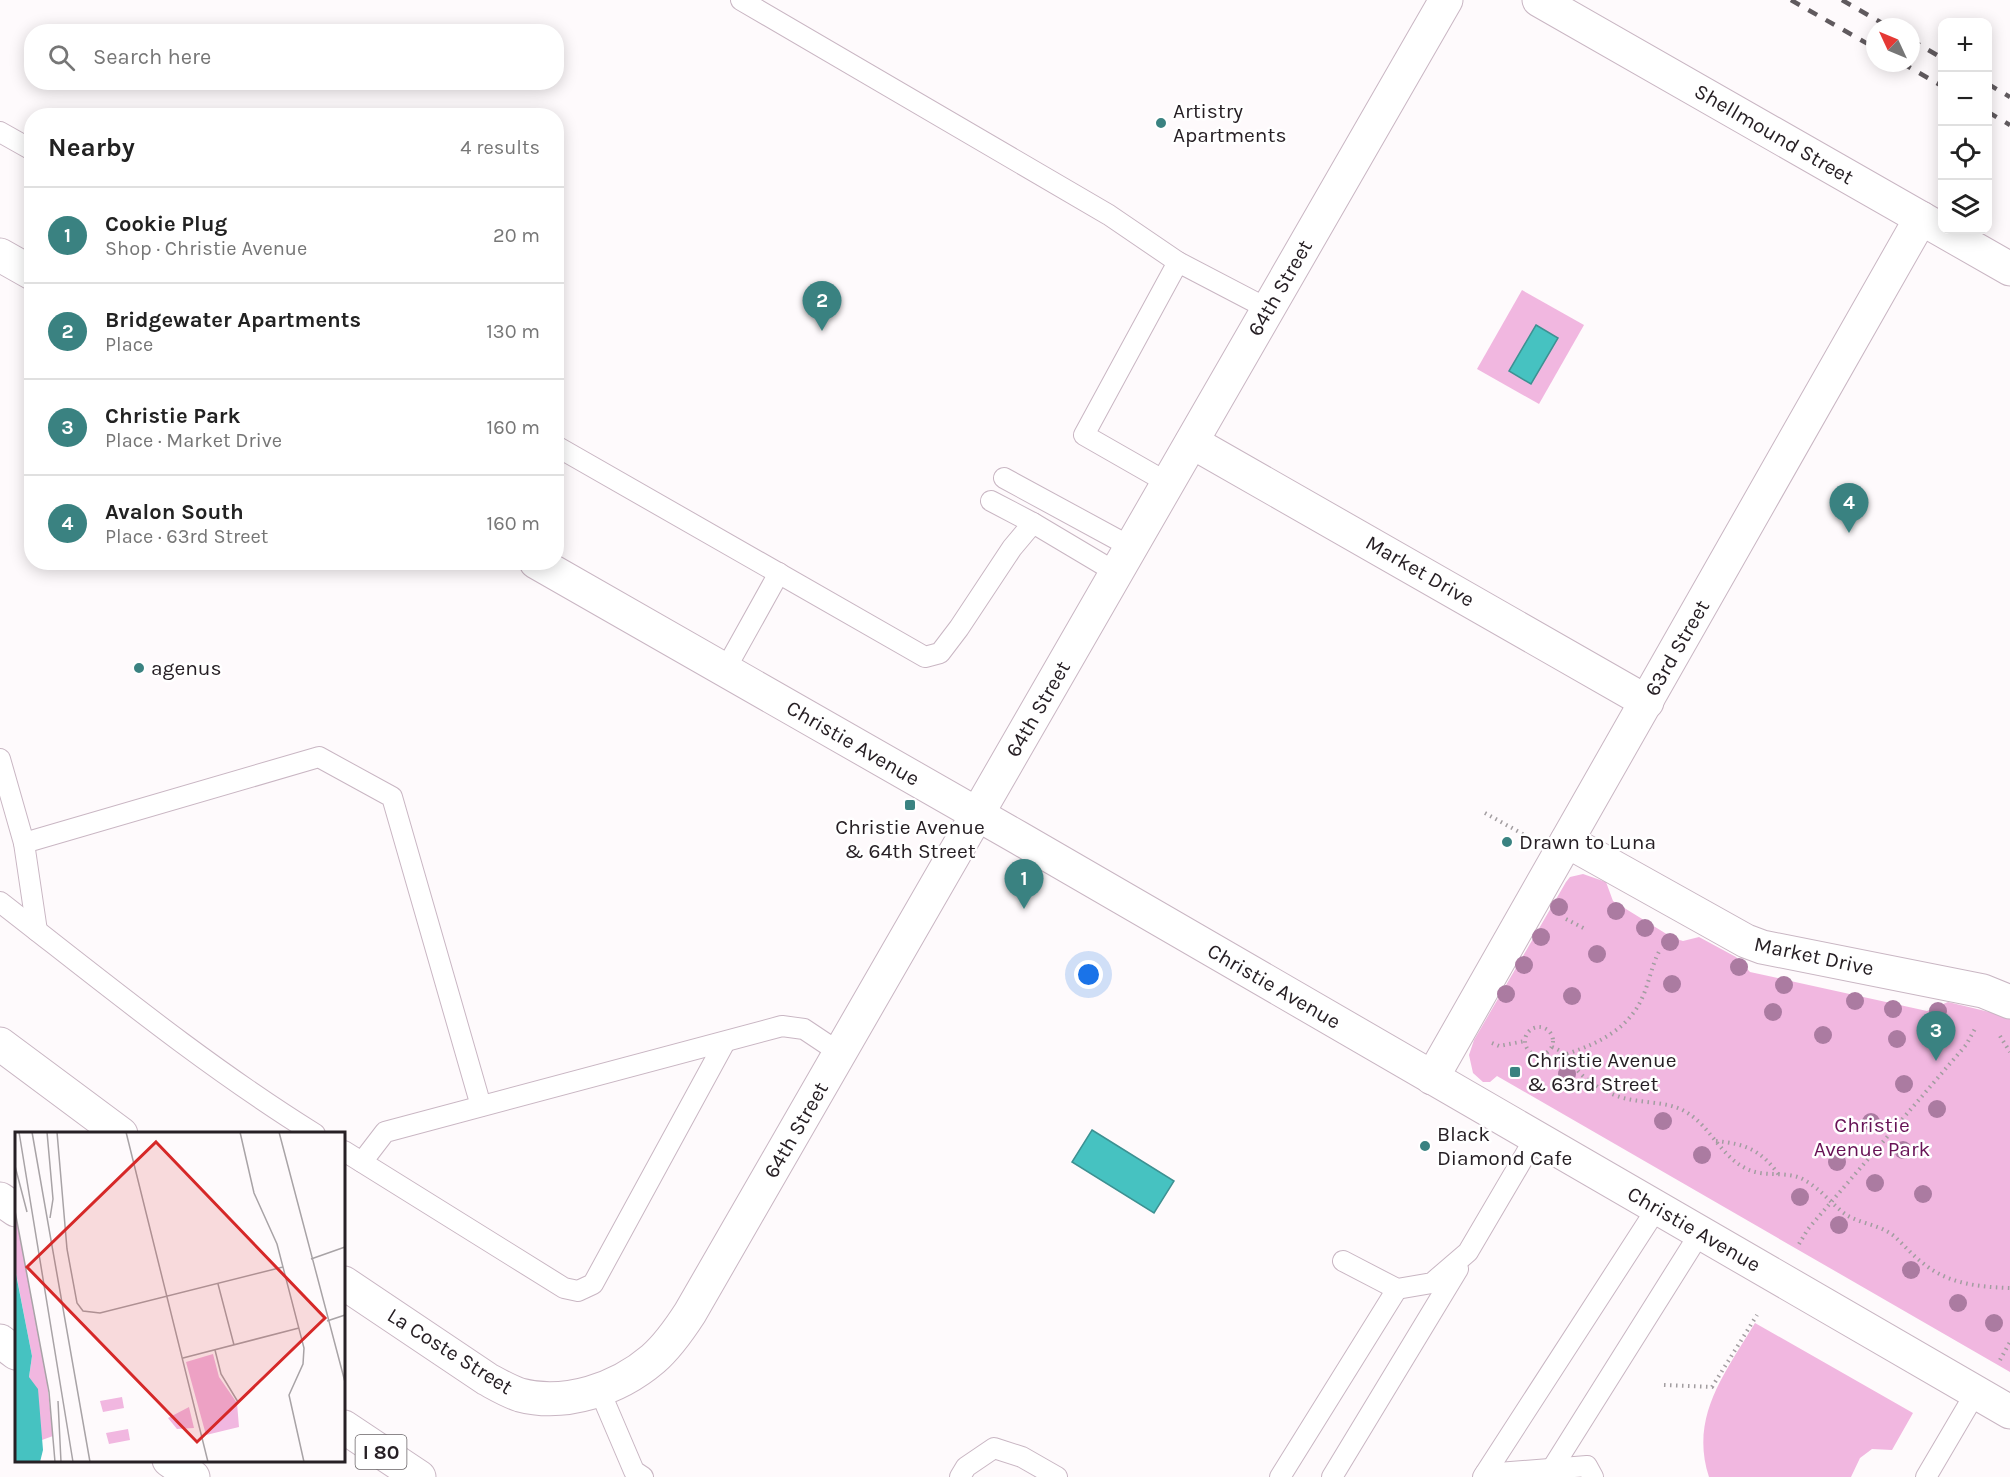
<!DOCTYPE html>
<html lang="en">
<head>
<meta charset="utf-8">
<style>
  :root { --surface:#fff; --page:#f2f2f2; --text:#222; --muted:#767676; --line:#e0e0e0; --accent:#3a8281 }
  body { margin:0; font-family:Karla,sans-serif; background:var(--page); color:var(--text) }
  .controls { position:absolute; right:18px; top:18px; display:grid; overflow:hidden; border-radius:12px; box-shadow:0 3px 15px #0003 }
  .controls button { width:54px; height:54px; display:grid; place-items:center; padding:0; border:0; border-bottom:2px solid var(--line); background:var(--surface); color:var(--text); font:30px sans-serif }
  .compass { position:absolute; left:1866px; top:18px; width:54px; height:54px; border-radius:50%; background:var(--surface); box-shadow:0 3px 15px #0003; rotate:314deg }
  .you { position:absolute; left:1089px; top:975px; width:21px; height:21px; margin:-15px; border:4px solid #fff; border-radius:50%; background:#1a73e8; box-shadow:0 0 0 9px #1a73e833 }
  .badge { display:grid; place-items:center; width:39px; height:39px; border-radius:50%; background:var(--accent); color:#fff; font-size:20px; font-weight:700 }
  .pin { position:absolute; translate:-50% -50px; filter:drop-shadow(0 2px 3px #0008) }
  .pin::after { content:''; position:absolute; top:32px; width:21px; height:18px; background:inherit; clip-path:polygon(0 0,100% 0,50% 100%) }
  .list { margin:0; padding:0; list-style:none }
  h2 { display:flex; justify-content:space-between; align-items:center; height:78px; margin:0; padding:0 24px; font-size:26px }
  h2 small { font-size:20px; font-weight:400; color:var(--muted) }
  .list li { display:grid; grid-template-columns:39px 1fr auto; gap:18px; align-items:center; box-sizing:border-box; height:96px; padding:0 24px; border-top:2px solid var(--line) }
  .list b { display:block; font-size:22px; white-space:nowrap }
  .list p { margin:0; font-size:20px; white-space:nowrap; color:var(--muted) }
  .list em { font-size:20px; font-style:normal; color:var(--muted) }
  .icon { flex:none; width:33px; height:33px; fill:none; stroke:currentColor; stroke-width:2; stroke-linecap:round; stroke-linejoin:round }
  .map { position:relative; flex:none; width:2010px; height:1477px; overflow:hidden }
  .search { position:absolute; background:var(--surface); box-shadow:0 3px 15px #0003; left:24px; top:24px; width:540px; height:66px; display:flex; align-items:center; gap:15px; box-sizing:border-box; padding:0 21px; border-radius:24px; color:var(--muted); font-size:22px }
  .panel { position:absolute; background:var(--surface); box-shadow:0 3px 15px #0003; left:24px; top:108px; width:540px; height:462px; border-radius:24px }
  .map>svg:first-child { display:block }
  .green { fill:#f1b7e0 }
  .water { fill:#46c2c1; stroke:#3d9192; stroke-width:1.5 }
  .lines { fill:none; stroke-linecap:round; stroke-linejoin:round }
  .lane-casing { stroke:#c9b6c3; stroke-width:22 }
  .street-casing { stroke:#c9b6c3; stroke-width:35 }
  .secondary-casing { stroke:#c9b6c3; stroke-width:35 }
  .highway-casing { stroke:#c9b6c3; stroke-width:35 }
  .path { stroke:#a29da0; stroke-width:4; stroke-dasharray:1.5 4.5; stroke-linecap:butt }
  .lane { stroke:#fff; stroke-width:20 }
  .street { stroke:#fff; stroke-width:33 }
  .secondary { stroke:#fff; stroke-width:33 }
  .highway { stroke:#fff; stroke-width:33 }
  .rail { stroke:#605a5e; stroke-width:4.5; stroke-dasharray:10 10; stroke-linecap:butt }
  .tree { fill:#ab7ba1 }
  .poi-dot { fill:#3a8281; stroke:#fff; stroke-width:2 }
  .labels { text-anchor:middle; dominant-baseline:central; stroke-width:5; stroke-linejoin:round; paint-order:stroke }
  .shield { fill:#fff; stroke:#686366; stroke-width:1.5 }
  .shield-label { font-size:20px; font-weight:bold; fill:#272025 }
  .poi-label { font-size:21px; fill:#272025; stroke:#fff; text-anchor:start }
  .street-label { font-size:21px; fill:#272025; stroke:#fff }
  .park-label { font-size:21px; fill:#671356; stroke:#fff }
  .inset-road { fill:none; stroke:#a8a3a6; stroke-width:1.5 }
  .view { fill:#d62828; fill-opacity:0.15; stroke:#d62828; stroke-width:3 }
  .inset-edge { fill:none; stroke:#272025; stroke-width:3 }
</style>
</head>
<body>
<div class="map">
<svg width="2010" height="1477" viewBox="0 0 2010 1477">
  <rect width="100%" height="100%" fill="#fefafc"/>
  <g class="green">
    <polygon points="1522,290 1584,325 1539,404 1477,369"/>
    <polygon points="1583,874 1606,882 1613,901 1673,938 1683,941 1699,937 1736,957 1750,972 1927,1011 1948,1002 2010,1017 2010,1372 1497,1076 1490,1082 1483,1082 1473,1073 1469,1055 1474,1040 1566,882 1570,877"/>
    <path d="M1755,1323L1913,1413L1892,1450L1872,1449L1860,1458L1851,1477H1709C1689,1416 1726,1372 1755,1323Z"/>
  </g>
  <g class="water">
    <polygon points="1536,325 1558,338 1531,384 1509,371"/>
    <polygon points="1092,1130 1174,1181 1154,1213 1072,1162"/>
  </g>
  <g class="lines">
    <g class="lane-casing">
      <g id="lane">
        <polyline points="741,0 1109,215 1178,262"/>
        <polyline points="0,132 32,150"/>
        <polyline points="556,446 925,657 940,653 959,628 1012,548 1033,523 1117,573"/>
        <polyline points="1004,478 1131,547"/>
        <polyline points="1168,483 1084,435 1178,262 1268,309"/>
        <polyline points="991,501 1033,523"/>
        <polyline points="725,670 779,573"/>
        <polyline points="0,759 24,843 37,931"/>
        <polyline points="24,843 319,757 392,797 481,1106"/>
        <path d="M0,902C103,982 204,1065 315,1134"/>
        <polyline points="344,1151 564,1288 578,1291 593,1284 725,1042"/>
        <polyline points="362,1162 385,1132 782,1026 804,1029 840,1053"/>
        <polyline points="1343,1261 1397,1289 1432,1283 1468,1252 1535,1138"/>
        <polyline points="599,1389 634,1471 643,1477"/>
        <polyline points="1553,1467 1700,1233"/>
        <polyline points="1485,1474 1587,1466 1593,1477"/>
        <polyline points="960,1477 966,1467 994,1448 1022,1457 1057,1477"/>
        <polyline points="1280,1477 1397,1289"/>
        <polyline points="1332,1477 1458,1269"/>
        <polyline points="1483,1477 1657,1208"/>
        <polyline points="1926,1477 1976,1392"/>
      </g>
    </g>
    <g class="street-casing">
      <g id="street">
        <polyline points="1192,442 1647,702"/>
        <polyline points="1567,841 1746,941 1762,947 1983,991 2010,1002"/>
        <polyline points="0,1044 121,1134"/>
        <polyline points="1432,1078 1921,218"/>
        <path d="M344,1283L487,1379C498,1385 508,1391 520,1395C565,1407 618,1389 653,1359C668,1346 679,1330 690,1313L1446,0"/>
      </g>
    </g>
    <g class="secondary-casing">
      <g id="secondary">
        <polyline points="1539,0 2010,269"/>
        <polyline points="0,255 32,273"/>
        <polyline points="536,562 1019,838 2010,1412"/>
      </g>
    </g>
    <g class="highway-casing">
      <g id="highway">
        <polyline points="0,1199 16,1210"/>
        <polyline points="0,1341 16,1353"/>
        <polyline points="344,1427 419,1477"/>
        <polyline points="169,1460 193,1477"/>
      </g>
    </g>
    <g class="path">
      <polyline points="1485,813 1530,838"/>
      <polyline points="1566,919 1587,930"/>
      <circle cx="1539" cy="1041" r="14"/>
      <polyline points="2000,1036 2010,1052"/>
      <polyline points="1492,1043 1499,1046 1525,1041"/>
      <path d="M1552,1047C1570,1055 1567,1057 1578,1071C1587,1081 1599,1088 1612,1094C1636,1105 1664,1099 1686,1112C1710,1126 1720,1155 1745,1168C1765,1179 1788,1169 1806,1181C1822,1190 1833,1206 1848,1216C1863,1224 1880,1225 1894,1236C1904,1245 1913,1256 1924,1264C1949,1284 1979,1287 2010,1288"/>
      <path d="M1567,1054C1599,1043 1629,1029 1643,996C1650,980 1652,963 1661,948"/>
      <path d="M1716,1141C1746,1144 1761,1150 1779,1175"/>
      <polyline points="1799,1244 1808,1229 1966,1045 1976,1027"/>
      <polyline points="2000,1360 2010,1342"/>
      <polyline points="1664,1385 1712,1387 1757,1315"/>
    </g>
    <use href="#lane" class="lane"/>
    <use href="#street" class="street"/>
    <use href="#secondary" class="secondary"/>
    <use href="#highway" class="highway"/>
    <g class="rail">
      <polyline points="1791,0 1875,48"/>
      <polyline points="1842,0 1889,27"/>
      <polyline points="1911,40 1942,58"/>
      <polyline points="1902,63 1942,86"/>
      <polyline points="1988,84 2010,97"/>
      <polyline points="1988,112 2010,125"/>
    </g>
  </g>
  <g class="tree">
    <circle cx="1559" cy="907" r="9"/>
    <circle cx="1616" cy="911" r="9"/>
    <circle cx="1645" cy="928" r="9"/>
    <circle cx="1541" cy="937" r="9"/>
    <circle cx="1670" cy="942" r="9"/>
    <circle cx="1597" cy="954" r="9"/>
    <circle cx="1524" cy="965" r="9"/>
    <circle cx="1739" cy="967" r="9"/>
    <circle cx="1672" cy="984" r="9"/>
    <circle cx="1784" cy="985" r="9"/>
    <circle cx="1506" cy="994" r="9"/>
    <circle cx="1572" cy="996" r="9"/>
    <circle cx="1855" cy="1001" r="9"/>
    <circle cx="1893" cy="1009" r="9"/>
    <circle cx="1938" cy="1011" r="9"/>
    <circle cx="1773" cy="1012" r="9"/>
    <circle cx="1823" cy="1035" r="9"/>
    <circle cx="1897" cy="1039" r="9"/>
    <circle cx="1567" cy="1074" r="9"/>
    <circle cx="1904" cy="1084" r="9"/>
    <circle cx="1937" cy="1109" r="9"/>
    <circle cx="1663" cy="1121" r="9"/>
    <circle cx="1871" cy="1122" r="9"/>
    <circle cx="1903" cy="1150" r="9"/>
    <circle cx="1702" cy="1155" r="9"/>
    <circle cx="1837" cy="1162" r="9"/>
    <circle cx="1875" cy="1183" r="9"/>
    <circle cx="1923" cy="1194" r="9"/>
    <circle cx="1800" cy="1197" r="9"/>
    <circle cx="1839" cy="1225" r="9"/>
    <circle cx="1911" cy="1270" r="9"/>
    <circle cx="1958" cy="1303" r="9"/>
    <circle cx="1994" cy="1323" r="9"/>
  </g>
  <g class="poi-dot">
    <circle cx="1161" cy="123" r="6"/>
    <circle cx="139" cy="668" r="6"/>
    <rect x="904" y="799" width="12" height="12" rx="3"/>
    <circle cx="1507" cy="842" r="6"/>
    <rect x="1509" y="1066" width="12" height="12" rx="3"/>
    <circle cx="1425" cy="1146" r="6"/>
  </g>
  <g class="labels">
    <rect class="shield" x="355.5" y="1435" width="51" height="34" rx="4.5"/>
    <g class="shield-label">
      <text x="381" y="1452">I 80</text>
    </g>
    <g class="poi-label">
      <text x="1173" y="111">Artistry<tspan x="1173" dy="24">Apartments</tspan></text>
      <text x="151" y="668">agenus</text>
      <text x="910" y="827" text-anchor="middle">Christie Avenue<tspan x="910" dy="24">&amp; 64th Street</tspan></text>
      <text x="1519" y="842">Drawn to Luna</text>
      <text x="1527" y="1060">Christie Avenue<tspan x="1527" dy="24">&amp; 63rd Street</tspan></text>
      <text x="1437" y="1134">Black<tspan x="1437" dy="24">Diamond Cafe</tspan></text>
    </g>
    <g class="street-label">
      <text transform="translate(1774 134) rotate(30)">Shellmound Street</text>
      <text transform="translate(1280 288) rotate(-60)">64th Street</text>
      <text transform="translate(1420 571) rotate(30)">Market Drive</text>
      <text transform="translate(1677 648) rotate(-60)">63rd Street</text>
      <text transform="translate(1038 709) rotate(-60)">64th Street</text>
      <text transform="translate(853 743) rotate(30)">Christie Avenue</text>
      <text transform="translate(1814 956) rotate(12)">Market Drive</text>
      <text transform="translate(1274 986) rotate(30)">Christie Avenue</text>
      <text transform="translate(796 1130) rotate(-60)">64th Street</text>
      <text transform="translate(1694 1229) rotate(30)">Christie Avenue</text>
      <text transform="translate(450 1351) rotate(32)">La Coste Street</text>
    </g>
    <g class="park-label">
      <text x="1872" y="1125">Christie<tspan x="1872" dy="24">Avenue Park</tspan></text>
    </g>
  </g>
  <g transform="translate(15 1132)">
    <rect width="330" height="330" fill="#fefafc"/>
    <path d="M0,79L32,250L38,304L27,308L14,245L17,224L0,136ZM198,222L204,245L222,271L224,295L191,303L171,230ZM107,265L109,276L88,280L85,269ZM174,275L179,296L162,297L153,286ZM113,297L115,308L94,312L91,301Z" fill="#f1b7e0"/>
    <path d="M0,137L17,224L14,245L23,257L28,318L25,330H0Z" fill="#46c2c1"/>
    <path class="inset-road" d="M4,0L58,330M17,0L75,330M32,0L38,67L35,86M42,0L52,117L62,171L68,179L85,181L268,135M111,0L193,330M225,0L239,61L262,112L289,216L288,232L274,263L289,330M264,0L330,250M0,34L12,80M0,79L34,260L40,330M296,127L330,115M203,152L219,213M312,189L330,183M200,218L206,242L223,270M168,226L284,196M43,269L46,330"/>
    <path class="view" d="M141,10L310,186L182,310L12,135Z"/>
    <rect width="330" height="330" class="inset-edge"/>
  </g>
</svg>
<div class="controls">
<button>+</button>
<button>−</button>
<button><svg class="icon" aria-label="locate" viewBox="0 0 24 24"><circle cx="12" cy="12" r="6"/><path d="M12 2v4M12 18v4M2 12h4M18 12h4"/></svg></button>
<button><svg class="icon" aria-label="layers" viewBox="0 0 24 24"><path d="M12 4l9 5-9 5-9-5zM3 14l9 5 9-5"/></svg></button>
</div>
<svg class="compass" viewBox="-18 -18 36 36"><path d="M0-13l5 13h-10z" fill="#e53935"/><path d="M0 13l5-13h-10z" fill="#767676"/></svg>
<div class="you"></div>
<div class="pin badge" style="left:1024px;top:909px">1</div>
<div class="pin badge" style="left:822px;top:331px">2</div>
<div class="pin badge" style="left:1936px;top:1061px">3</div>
<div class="pin badge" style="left:1849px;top:533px">4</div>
<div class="search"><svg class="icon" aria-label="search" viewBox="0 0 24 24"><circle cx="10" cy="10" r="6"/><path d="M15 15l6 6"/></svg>Search here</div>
<section class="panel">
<h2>Nearby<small>4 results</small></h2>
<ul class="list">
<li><span class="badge">1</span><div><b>Cookie Plug</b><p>Shop · Christie Avenue</p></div><em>20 m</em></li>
<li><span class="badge">2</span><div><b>Bridgewater Apartments</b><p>Place</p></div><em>130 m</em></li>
<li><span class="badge">3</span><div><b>Christie Park</b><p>Place · Market Drive</p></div><em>160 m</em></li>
<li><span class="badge">4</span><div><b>Avalon South</b><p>Place · 63rd Street</p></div><em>160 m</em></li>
</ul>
</section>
</div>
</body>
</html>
